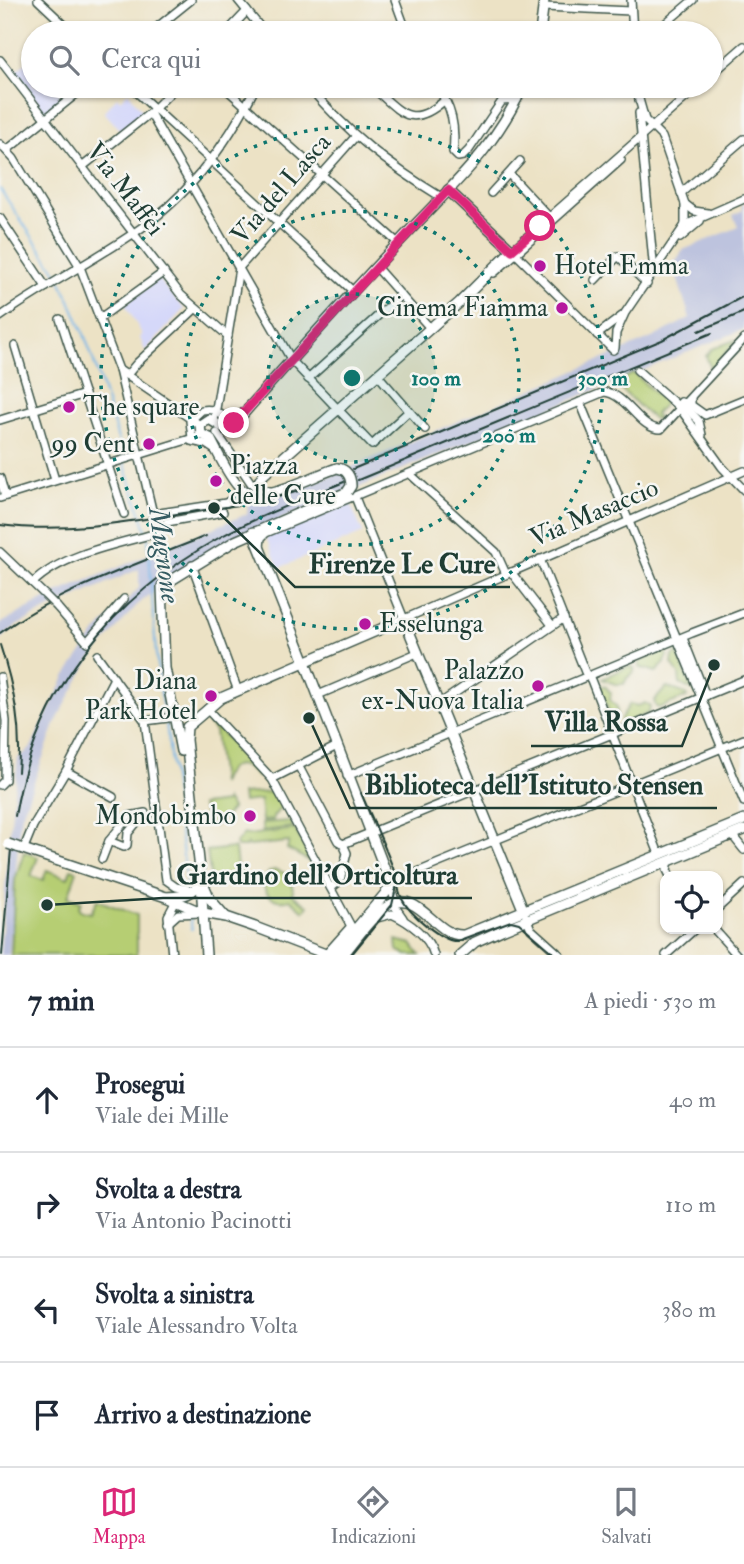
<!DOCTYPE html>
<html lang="it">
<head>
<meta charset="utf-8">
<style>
  :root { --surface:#fff; --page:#f6f6f7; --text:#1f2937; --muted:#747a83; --line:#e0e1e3; --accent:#db2777 }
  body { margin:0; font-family:"IM FELL Double Pica",serif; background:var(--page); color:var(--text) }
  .controls { position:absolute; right:21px; bottom:21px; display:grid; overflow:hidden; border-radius:14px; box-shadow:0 2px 5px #0004 }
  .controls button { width:63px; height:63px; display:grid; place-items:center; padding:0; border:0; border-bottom:2px solid var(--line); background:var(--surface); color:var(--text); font:35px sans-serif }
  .stop { position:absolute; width:21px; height:21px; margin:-16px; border:5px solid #db2777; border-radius:50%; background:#fff }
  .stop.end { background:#db2777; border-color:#fff; box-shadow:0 2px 7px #0008 }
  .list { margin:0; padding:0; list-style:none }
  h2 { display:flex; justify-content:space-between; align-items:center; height:91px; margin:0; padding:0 28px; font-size:30px }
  h2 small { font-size:23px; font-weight:400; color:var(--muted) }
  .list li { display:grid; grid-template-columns:46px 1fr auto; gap:21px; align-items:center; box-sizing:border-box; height:105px; padding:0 28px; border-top:2px solid var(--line) }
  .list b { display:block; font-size:26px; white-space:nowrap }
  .list p { margin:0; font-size:23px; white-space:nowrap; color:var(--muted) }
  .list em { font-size:23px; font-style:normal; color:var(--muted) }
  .icon { flex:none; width:38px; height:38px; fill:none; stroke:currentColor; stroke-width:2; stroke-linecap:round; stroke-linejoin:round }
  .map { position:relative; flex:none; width:744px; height:955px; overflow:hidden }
  .search { position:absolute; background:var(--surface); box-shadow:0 2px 5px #0004; left:21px; right:21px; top:21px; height:77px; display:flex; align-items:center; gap:18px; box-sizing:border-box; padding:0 24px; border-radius:38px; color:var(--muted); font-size:26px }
  .sheet { height:511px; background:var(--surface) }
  nav { display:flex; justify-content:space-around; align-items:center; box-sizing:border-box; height:98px; border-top:2px solid var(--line); background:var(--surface); font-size:19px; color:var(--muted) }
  nav a { display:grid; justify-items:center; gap:4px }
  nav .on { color:var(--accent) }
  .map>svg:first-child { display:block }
  .built { fill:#d5d8f9 }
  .industrial { fill:#bdc3de }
  .green { fill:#b6ce73; stroke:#6a8654; stroke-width:2 }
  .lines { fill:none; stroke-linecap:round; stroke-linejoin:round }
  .stream { stroke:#75b6e9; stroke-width:2 }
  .minor-casing { stroke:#3e564a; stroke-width:10 }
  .major-casing { stroke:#3e564a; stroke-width:12 }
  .minor { stroke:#fff; stroke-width:7 }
  .major { stroke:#fff; stroke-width:9 }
  .tram { stroke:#1f3d34; stroke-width:2 }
  .rail { stroke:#1f3d34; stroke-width:2 }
  .minor-bridge-casing { stroke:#3e564a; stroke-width:10; stroke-linecap:butt }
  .major-bridge-casing { stroke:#3e564a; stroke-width:12; stroke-linecap:butt }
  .minor-bridge { stroke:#fff; stroke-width:7 }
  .major-bridge { stroke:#fff; stroke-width:9 }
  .route { stroke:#db2777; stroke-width:9 }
  .ring { fill:none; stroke:#0f766e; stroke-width:3.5; stroke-dasharray:3.5 7 }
  .poi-dot { fill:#b5179e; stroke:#f6f6f2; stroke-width:2.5 }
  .labels { text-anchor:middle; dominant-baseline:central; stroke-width:5; stroke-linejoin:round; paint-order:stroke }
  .street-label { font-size:26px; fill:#1f3d34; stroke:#f6f6f2 }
  .poi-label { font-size:26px; fill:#1f3d34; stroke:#f6f6f2; text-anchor:end }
  .water-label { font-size:28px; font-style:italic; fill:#345b61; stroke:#f6f6f2 }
  .centre { fill:#0f766e; stroke:#f6f6f2; stroke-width:3.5 }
  .ring-label { font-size:21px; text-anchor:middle; font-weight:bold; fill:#0f766e; stroke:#f6f6f2; stroke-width:5; stroke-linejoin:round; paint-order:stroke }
  .leader { fill:none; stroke:#1f3d34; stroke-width:2.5 }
  .callout-dot { fill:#1f3d34; stroke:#f6f6f2; stroke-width:2.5 }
  .callout-label { font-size:28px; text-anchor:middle; font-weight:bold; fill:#1f3d34; stroke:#f6f6f2; stroke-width:5; stroke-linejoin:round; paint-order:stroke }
</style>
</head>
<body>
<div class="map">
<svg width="744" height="955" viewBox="0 0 744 955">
  <rect width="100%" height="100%" fill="#f6f6f2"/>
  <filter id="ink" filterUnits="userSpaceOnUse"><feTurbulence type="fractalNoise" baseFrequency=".0143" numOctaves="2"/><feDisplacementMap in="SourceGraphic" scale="14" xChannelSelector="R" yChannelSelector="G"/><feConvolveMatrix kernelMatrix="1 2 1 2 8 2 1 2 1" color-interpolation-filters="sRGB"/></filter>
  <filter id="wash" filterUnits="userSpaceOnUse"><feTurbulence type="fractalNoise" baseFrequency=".00686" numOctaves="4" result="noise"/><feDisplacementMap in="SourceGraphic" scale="28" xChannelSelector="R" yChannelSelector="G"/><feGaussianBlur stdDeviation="1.57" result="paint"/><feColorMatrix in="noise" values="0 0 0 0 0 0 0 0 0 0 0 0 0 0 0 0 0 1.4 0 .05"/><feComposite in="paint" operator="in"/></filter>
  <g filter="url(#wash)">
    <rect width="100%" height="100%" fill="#ece2c5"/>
    <g class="built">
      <polygon points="33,57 33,86 53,86 63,98 45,113 15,72"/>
      <polygon points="128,92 144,113 121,131 104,112 117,97 120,100"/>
      <polygon points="158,279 184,309 145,351 140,338 142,334 125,304"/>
      <polygon points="350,503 363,533 279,568 266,537"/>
    </g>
    <polygon class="industrial" points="744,204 744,329 255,530 184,569 138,604 89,661 56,722 20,820 9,955 0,955 8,848 18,758 30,749 66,675 98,630 139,588 139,569 46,610 16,626 0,640 0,624 52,595 247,514 248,501 287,492 333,475 652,338 690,318 673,265 683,250 738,227 733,215 743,210 741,205"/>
    <g class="green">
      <polygon points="735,340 736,342 711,369 706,356 712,349"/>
      <polygon points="634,373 665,403 655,414 660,420 652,418 614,383"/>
      <polygon points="668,650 665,663 656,672 639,667 640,661"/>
      <polygon points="677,652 692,690 680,684 679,674 672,664 673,656"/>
      <polygon points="629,666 634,668 634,672 627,678 624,684 615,684 602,679"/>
      <polygon points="598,685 605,686 611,693 610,700 617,707 617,717 613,721"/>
      <polygon points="667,687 686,694 687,697 659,708 656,707 654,701"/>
      <polygon points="645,703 650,706 649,713 621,724 621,718 630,704 638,706"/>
      <path d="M211,721L260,774L257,777C241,758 228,763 221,784L215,731L208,723Z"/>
      <polygon points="272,788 282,806 273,817 273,820 262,821 260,800 243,802 242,794 271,792"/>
      <polygon points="226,800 232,808 223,818 221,817 214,826 208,822 201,805 226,802"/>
      <polygon points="290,821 293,827 262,831 262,823"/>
      <polygon points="295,829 313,863 287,849 289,842 249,846 247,844 246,847 238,847 235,844 244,834 248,835"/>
      <polygon points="233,848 235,850 237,867 242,870 240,884 235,884 234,880 211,882 207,851"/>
      <polygon points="24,852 38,857 31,876 43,880 47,870 68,878 71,869 77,871 68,897 81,902 78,908 82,911 91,913 97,900 137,915 137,955 11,955 15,880"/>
      <path d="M274,870C289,871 293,881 293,895L308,906L304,911L290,899C276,904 264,896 263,881L269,872Z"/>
      <polygon points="396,940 412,944 420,955 407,955 397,950"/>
    </g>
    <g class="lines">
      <g class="stream">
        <polyline points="0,189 58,275"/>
        <path d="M60,280C89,336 105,397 123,456"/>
        <polyline points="124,462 147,533"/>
        <polyline points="148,538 156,654 164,717"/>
        <polyline points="166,723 187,887"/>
        <polyline points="190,917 192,929"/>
      </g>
    </g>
  </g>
  <g filter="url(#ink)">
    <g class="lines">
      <g class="minor-casing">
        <g id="minor">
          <polyline points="38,0 73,33"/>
          <polyline points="238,0 265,33"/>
          <polyline points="395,0 407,33"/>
          <polyline points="631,0 633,33"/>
          <polyline points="544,7 631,11"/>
          <polyline points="150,33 191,0"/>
          <polyline points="226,33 247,11"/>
          <polyline points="654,33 693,0"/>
          <polyline points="0,60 181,295 228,336"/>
          <polyline points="711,75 744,46"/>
          <polyline points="130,86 354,292"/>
          <polyline points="223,86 398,243"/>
          <path d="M308,86C349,134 387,164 441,197"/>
          <path d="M371,86C400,111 410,131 445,100"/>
          <path d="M436,86C452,106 456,127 453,152L458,157L463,156L469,150L502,101L517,100"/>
          <polyline points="638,86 639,101"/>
          <polyline points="150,113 292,361 372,445 409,411"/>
          <polyline points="639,113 654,272"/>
          <polyline points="0,144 14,159 80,267 119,370 153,514 226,503 235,497 241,489"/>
          <polyline points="7,150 86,86"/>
          <polyline points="82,167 150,113 177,86"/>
          <polyline points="509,174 549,217"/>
          <polyline points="491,193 520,161"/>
          <polyline points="681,193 744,139"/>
          <polyline points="685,204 694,211 708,213"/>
          <polyline points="0,218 46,287"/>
          <polyline points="685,225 744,199"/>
          <polyline points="680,238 700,221"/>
          <polyline points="376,267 430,328"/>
          <polyline points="494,273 621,160"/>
          <polyline points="595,280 618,256 647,284"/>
          <path d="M0,317C42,287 88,264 131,235C188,198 227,146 256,86"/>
          <polyline points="100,318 164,272"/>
          <polyline points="60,319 124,514"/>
          <polyline points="597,335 622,316"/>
          <polyline points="15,346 55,480"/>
          <polyline points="615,348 616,333 625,313 685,225 685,204 662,137 645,120 639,99"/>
          <polyline points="613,350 512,250 699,86"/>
          <polyline points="119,370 200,425"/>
          <polyline points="637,370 679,407 722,467 744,490"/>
          <polyline points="377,374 425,429"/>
          <polyline points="127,375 137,363 195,309"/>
          <polyline points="308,379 401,295"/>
          <polyline points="691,398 691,405 705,415 744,399"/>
          <polyline points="580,402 744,802"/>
          <polyline points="681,402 699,421 702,435"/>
          <polyline points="0,420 85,394"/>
          <polyline points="214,421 239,268 355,137"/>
          <polyline points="217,433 251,483 261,491"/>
          <path d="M192,438L190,421L202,410C216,408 223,413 228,427"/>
          <polyline points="191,441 206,444 215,450"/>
          <polyline points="410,474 496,552 506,574"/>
          <polyline points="0,478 5,496"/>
          <polyline points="355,497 404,619 744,471"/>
          <polyline points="0,498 203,435"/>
          <path d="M260,547L261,538L266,533L604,392C626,393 640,430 661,429L744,339"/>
          <polyline points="0,552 45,595"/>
          <polyline points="540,559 585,672 591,680 659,854"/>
          <polyline points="192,565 238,691"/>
          <polyline points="511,572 552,625"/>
          <path d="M33,583C62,554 118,544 157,533L167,522L223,512"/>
          <polyline points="57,607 87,642 124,599"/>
          <polyline points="683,638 706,696"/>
          <polyline points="97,655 145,721 166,880 176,887 194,890"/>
          <polyline points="0,677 6,721 5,780 0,785"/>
          <polyline points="318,695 417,653"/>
          <polyline points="439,704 564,618"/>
          <polyline points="207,709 272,779 353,930"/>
          <polyline points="145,721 176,717"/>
          <polyline points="298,765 338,841 343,844"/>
          <polyline points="66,771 113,797"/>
          <polyline points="347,776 692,633 744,613"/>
          <polyline points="272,779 337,746"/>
          <polyline points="732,835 744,850"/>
          <polyline points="109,841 124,847 127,845 128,833 137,822"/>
          <polyline points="24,848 33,826 66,771 114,678"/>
          <polyline points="102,859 109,841 129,816 145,813"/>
          <polyline points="669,861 667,870 670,876"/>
          <polyline points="391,884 396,908 403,918"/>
          <polyline points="331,888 340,881 347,853 343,844 744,680"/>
          <polyline points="389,889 401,879 439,863 744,739"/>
          <polyline points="718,908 744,884"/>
          <polyline points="526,917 531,929 560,955"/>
          <path d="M377,918L392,914C409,922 429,936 434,955"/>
          <polyline points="168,923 178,914 201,913"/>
          <polyline points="714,929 737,955"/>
          <polyline points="326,954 351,926"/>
          <polyline points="172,955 168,916 177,899"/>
          <polyline points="666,955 695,929"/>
        </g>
      </g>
      <g class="major-casing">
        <g id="major">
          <polyline points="540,33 544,0"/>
          <path d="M337,468C313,475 257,509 238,486C226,472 218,453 210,438L201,434L200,425L209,419L224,428L236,422C289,362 343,302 398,243C446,191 493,153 523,86"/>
          <polyline points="270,492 259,489 258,483 262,476 459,303 512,250 448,190"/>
          <path d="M253,532C301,648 345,766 390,883L389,889L334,955"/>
          <polyline points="181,751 165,668 162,586 235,541 347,492"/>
          <polyline points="17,847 166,897 203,913 226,917 255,927 328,955"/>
          <polyline points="204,885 210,899 225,916"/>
          <path d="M167,897C181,896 195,896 200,879"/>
          <polyline points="206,955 200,870 186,740 187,727 221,698 404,619 523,909"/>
          <path d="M343,955C355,941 372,915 388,906C419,887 435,938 464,935L744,820"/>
          <polyline points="460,955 475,942 504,929 744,830"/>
        </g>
      </g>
      <use href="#minor" class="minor"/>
      <use href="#major" class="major"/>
      <g class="tram">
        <path d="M361,793C372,818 383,842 393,868C396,878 398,890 402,899C409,913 442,942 457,941L511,921L519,923L556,955"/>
        <polyline points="351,955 392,905 396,888"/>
      </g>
      <g class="rail">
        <polyline points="699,331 744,312"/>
        <polyline points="353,469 662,340 744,296"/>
        <polyline points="358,480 712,333"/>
        <path d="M0,525C62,533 122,523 183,513C224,507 265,503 304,489"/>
        <path d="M0,633C56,591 141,563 206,536"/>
        <path d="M0,645C14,688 22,727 18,772"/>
        <path d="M15,816C36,690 112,597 222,536C261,515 303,499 344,482"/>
        <polyline points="2,955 11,849"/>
      </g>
      <g class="minor-bridge-casing">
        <polyline id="minor-bridge" points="45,595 57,607"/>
      </g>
      <g class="major-bridge-casing">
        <g id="major-bridge">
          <path d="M337,468C347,469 351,477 351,486L347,492"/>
          <polyline points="8,844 17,847"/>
        </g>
      </g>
      <use href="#minor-bridge" class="minor-bridge"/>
      <use href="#major-bridge" class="major-bridge"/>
    </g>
  </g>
  <g class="lines" filter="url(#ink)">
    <polyline class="route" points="234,423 448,190 512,250 540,226"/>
  </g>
  <circle cx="352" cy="378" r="84" fill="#0f766e" fill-opacity=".12"/>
  <g class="ring">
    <circle cx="352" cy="378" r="84"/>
    <circle cx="352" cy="378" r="167"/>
    <circle cx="352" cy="378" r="251"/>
  </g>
  <g class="poi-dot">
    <circle cx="540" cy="266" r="7"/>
    <circle cx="562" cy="308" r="7"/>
    <circle cx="69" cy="407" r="7"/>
    <circle cx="149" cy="444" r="7"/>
    <circle cx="216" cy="481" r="7"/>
    <circle cx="365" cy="624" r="7"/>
    <circle cx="538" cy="686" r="7"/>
    <circle cx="211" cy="696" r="7"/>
    <circle cx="250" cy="816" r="7"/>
  </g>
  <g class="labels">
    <g class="street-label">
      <text transform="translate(125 189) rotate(52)">Via Maffei</text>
      <text transform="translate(281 189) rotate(-49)">Via del Lasca</text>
      <text transform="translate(594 513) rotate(-23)">Via Masaccio</text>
    </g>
    <g class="poi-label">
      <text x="554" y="266" text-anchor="start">Hotel Emma</text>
      <text x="548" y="308">Cinema Fiamma</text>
      <text x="83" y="407" text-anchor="start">The square</text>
      <text x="135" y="444">99 Cent</text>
      <text x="230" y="466" text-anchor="start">Piazza<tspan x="230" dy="30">delle Cure</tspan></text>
      <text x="379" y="624" text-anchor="start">Esselunga</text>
      <text x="524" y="671">Palazzo<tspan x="524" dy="30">ex-Nuova Italia</tspan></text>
      <text x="197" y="681">Diana<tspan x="197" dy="30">Park Hotel</tspan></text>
      <text x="236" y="816">Mondobimbo</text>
    </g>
    <g class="water-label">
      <text transform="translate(164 555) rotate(82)">Mugnone</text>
    </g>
  </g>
  <circle cx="352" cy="378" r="10" class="centre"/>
  <g class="ring-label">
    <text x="436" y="385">100 m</text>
    <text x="603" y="385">300 m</text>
    <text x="509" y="442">200 m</text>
  </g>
  <path class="leader" d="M214 508L295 587H510M714 665L682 746H531M309 718L350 808H717M47 905L163 898H472"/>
  <g class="callout-dot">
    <circle cx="214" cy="508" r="7"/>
    <circle cx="714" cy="665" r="7"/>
    <circle cx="309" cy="718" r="7"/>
    <circle cx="47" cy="905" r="7"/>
  </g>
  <g class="callout-label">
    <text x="402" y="573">Firenze Le Cure</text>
    <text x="606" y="731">Villa Rossa</text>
    <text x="534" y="794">Biblioteca dell'Istituto Stensen</text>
    <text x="317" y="884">Giardino dell'Orticoltura</text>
  </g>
</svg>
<div class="controls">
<button><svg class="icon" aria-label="locate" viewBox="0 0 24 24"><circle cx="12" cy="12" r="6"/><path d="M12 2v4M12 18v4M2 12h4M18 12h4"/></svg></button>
</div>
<div class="stop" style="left:540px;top:226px"></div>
<div class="stop end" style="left:234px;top:423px"></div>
<div class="search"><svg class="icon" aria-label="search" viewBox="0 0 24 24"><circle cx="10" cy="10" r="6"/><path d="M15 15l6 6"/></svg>Cerca qui</div>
</div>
<section class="sheet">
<h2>7 min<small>A piedi · 530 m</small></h2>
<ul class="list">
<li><svg class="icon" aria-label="ahead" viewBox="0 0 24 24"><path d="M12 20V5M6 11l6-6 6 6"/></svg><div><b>Prosegui</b><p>Viale dei Mille</p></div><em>40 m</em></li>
<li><svg class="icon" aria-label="right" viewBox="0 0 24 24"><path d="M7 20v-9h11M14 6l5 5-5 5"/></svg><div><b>Svolta a destra</b><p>Via Antonio Pacinotti</p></div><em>110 m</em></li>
<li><svg class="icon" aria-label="left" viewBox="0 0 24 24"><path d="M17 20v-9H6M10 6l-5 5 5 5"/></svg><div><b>Svolta a sinistra</b><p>Viale Alessandro Volta</p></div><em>380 m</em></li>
<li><svg class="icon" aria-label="arrive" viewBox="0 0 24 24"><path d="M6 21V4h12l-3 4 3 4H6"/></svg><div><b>Arrivo a destinazione</b></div></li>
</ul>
</section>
<nav>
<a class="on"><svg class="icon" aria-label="map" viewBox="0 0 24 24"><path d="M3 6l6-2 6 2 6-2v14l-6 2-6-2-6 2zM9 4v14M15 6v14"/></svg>Mappa</a>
<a><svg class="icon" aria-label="directions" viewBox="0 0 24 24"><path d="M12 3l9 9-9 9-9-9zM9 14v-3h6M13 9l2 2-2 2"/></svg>Indicazioni</a>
<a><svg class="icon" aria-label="saved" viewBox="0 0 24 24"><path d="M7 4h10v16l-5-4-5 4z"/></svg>Salvati</a>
</nav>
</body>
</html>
